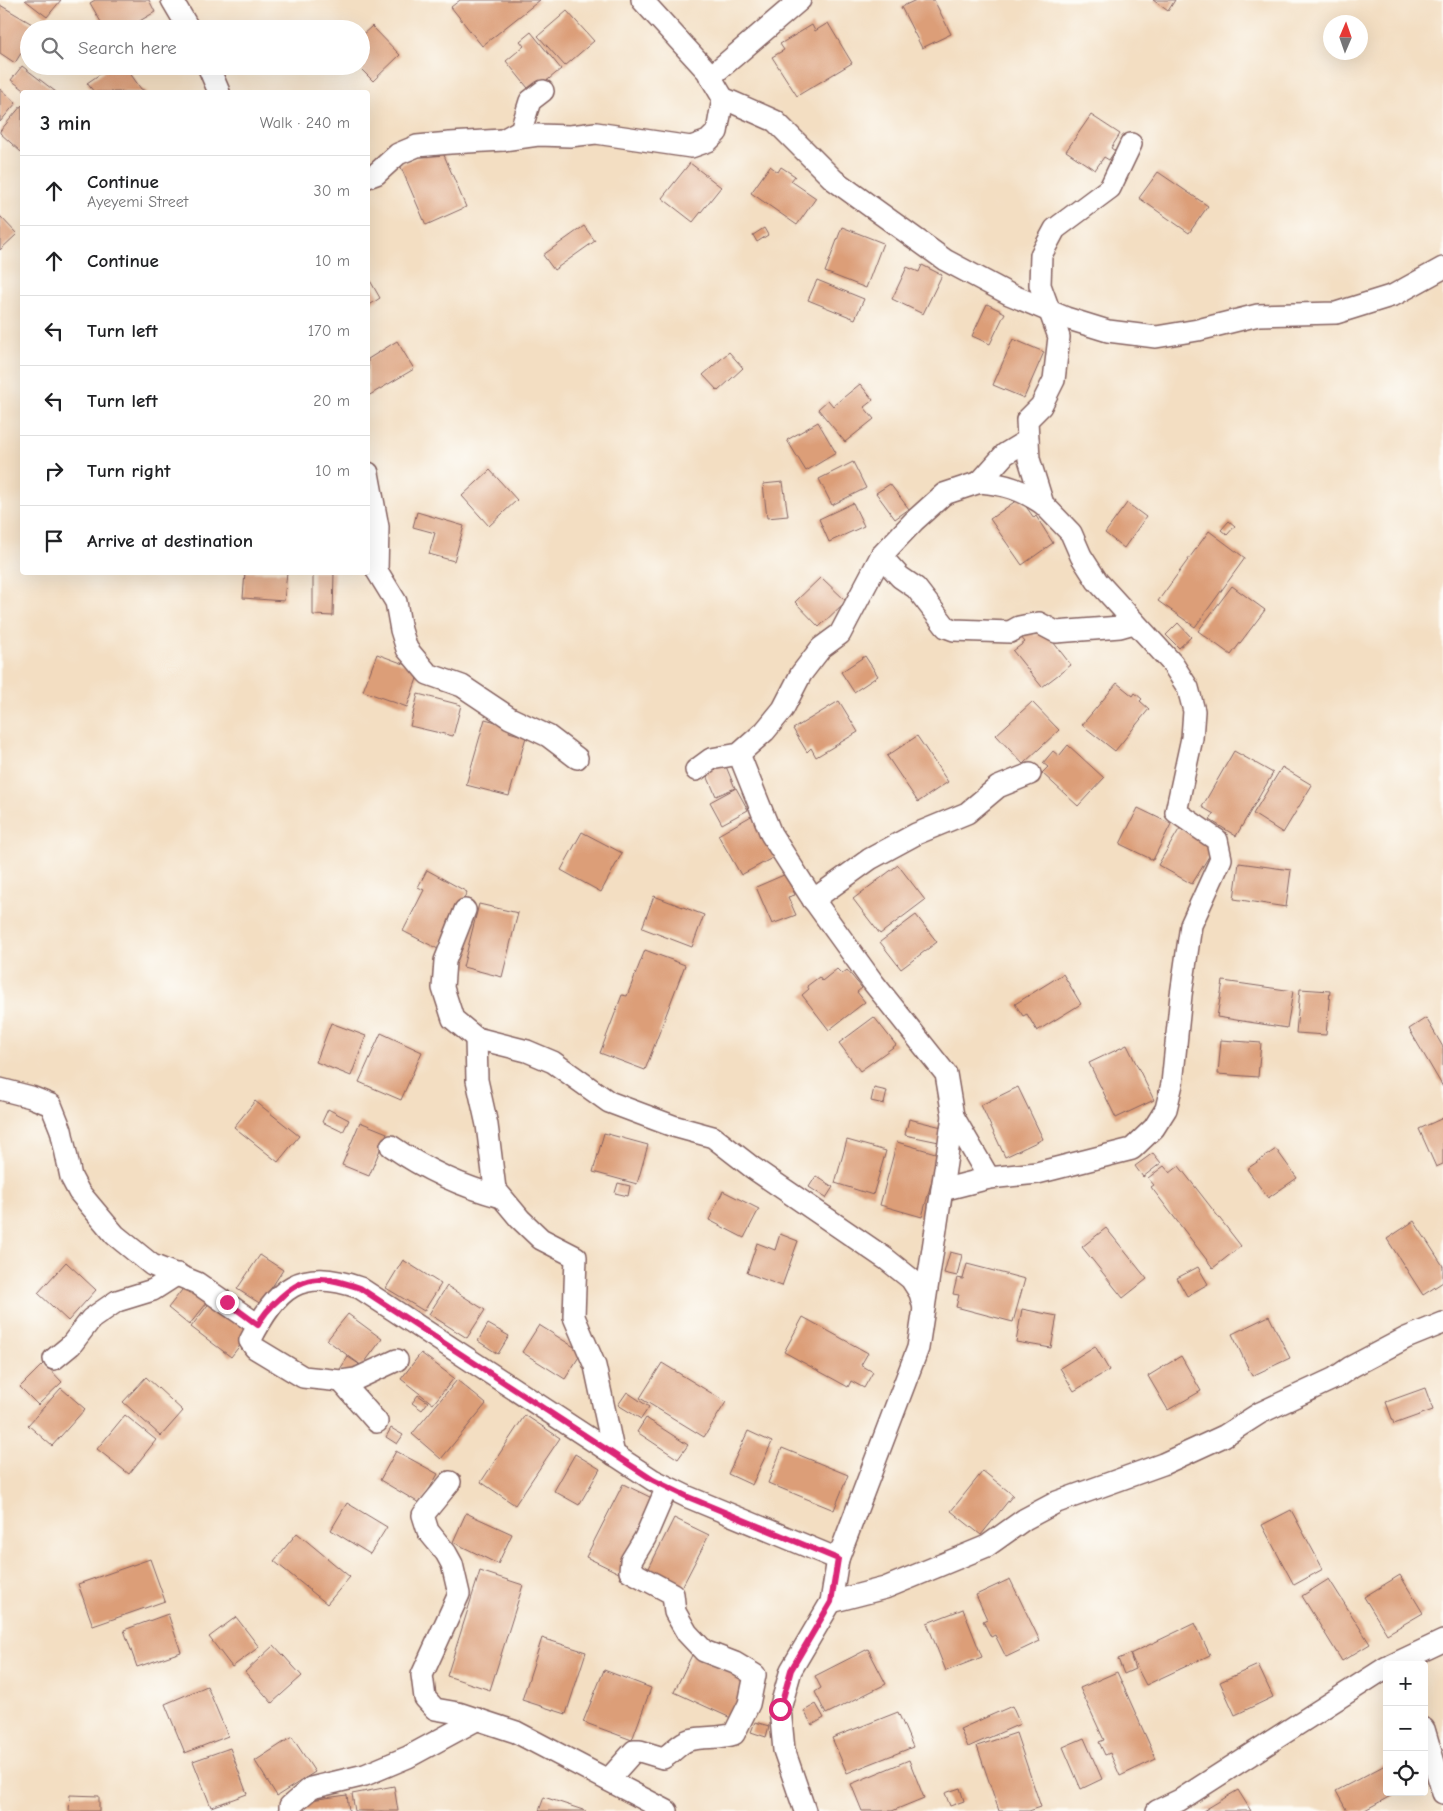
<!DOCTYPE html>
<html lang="en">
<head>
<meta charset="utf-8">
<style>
  :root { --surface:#fff; --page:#f2f2f2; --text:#202124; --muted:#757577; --line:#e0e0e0 }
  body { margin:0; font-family:"Comic Neue",sans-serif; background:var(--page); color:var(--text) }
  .controls { position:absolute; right:15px; bottom:15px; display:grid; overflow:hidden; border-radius:5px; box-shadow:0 5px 20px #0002 }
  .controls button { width:45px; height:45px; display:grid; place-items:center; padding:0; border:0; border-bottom:1px solid var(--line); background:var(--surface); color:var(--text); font:25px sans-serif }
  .compass { position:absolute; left:1323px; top:15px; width:45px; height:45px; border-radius:50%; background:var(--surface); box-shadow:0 5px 20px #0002; rotate:2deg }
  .stop { position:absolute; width:15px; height:15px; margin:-11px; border:4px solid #db2777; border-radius:50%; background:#fff }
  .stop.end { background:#db2777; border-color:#fff; box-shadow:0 1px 5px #0008 }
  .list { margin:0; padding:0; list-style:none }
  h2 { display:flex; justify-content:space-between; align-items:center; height:65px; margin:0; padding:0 20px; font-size:21px }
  h2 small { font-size:16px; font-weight:400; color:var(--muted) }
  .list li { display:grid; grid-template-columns:32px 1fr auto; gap:15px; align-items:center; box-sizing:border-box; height:70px; padding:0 20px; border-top:1px solid var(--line) }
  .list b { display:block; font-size:19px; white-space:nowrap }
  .list p { margin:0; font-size:16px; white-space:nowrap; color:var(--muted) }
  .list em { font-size:16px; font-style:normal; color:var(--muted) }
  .icon { flex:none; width:28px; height:28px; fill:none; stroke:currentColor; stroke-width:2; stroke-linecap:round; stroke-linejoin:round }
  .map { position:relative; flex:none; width:1443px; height:1811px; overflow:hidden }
  .search { position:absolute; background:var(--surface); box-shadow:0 5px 20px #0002; left:20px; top:20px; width:350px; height:55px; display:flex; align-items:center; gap:12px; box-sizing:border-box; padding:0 18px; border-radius:28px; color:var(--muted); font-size:19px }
  .panel { position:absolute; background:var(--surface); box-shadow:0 5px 20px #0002; left:20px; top:90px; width:350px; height:485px; border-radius:5px }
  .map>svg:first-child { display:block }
  .building { fill:#dc9e78 }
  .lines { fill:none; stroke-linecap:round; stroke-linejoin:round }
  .street-casing { stroke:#856260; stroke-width:24 }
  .street { stroke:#fff; stroke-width:21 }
  .route { stroke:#db2777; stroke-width:6 }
</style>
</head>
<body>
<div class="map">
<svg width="1443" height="1811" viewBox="0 0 1443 1811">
  <rect width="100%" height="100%" fill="#fdfcf7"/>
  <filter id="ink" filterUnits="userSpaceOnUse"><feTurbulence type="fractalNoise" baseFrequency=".02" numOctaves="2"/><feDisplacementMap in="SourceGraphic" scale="10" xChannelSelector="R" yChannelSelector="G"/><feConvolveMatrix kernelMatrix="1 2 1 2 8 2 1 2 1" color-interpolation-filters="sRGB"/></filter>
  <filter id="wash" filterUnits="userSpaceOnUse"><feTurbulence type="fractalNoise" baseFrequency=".0096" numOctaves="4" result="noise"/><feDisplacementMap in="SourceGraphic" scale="20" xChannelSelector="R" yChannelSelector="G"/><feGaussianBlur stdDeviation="1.12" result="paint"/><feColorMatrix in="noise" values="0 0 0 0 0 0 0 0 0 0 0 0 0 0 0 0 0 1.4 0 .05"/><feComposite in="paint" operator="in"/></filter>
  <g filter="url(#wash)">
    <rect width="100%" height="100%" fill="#f3dec2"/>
    <g id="blocks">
      <g class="building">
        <polygon points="25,0 61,0 47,17"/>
        <polygon points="95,0 149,0 155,12 126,29 105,29 90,3"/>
        <polygon points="460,0 540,0 482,46 451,7"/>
        <polygon points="916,0 934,0 951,34 922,48 901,7"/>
        <polygon points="1153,0 1175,0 1168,11"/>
        <polygon points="0,5 37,27 29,29 29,40 15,63 0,53"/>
        <polygon points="567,11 594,41 565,66 538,36"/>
        <polygon points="828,23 852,63 797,96 772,57 784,50 780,44 812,25 815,31"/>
        <polygon points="372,26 400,55 373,81 358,66 361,66 361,36"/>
        <polygon points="531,32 561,69 532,93 506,61 524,46 520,41"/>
        <polygon points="22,66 56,92 27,92 11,80"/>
        <polygon points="112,66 125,66 141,89 148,92 94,92 87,83"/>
        <polygon points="0,89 16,103 0,122"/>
        <polygon points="22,105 22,151 21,152 0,133 0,131"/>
        <polygon points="1091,115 1120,134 1111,148 1115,151 1109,160 1104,157 1095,170 1066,151"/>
        <polygon points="441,148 466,207 426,225 400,165"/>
        <polygon points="690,163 721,187 693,222 662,198"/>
        <polygon points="770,166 778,172 781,167 795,176 791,181 816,198 797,225 751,193"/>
        <polygon points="1158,172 1208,206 1189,233 1139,198"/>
        <polygon points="0,216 17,234 0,250"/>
        <polygon points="584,226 595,241 554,270 543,255"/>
        <polygon points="842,227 883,243 866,288 825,272"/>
        <polygon points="764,228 768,235 757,242 753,235"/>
        <polygon points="922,265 942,275 923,314 892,299 907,267 919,272"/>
        <polygon points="368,277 380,298 368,306"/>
        <polygon points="817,280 864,299 855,319 808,300"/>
        <polygon points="987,304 1005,313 990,344 972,336"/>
        <polygon points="1013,339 1044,352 1024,398 993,385"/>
        <polygon points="397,341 414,369 368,396 368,359"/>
        <polygon points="729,352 743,368 718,391 703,375"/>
        <polygon points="860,384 873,400 864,407 874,419 845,442 818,409 828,400 833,406"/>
        <polygon points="818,422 836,453 806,471 787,440"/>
        <polygon points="853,462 866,488 832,505 819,479"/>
        <polygon points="490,470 517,500 489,526 462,496"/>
        <polygon points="783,482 788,516 767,518 763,484"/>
        <polygon points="890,484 909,509 895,519 876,493"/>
        <polygon points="1020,498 1034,518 1036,516 1053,543 1022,565 990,519"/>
        <polygon points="853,503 864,526 829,542 819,519"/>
        <polygon points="1127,503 1146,517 1124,548 1105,533"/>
        <polygon points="417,512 464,526 454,561 429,554 435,533 413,527"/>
        <polygon points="1229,521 1235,526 1227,535 1221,530"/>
        <polygon points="1209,531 1245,558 1195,627 1158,601"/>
        <polygon points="245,572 287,572 284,601 243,598"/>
        <polygon points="313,572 334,572 333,616 313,615"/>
        <polygon points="821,577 846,601 819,627 795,602"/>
        <polygon points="1232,586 1265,610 1231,655 1198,631"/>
        <polygon points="1178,623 1191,637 1179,648 1166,635"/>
        <polygon points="1029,628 1035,636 1043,629 1071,665 1042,687 1013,651 1025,642 1020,636"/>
        <polygon points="377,654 420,670 407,707 363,691"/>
        <polygon points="865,656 878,676 854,692 841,672"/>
        <polygon points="1117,683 1133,696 1135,693 1142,699 1140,701 1149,709 1115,751 1082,725"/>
        <polygon points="418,694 461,705 453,736 410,726"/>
        <polygon points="839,701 858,732 816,757 811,748 807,752 793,729"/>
        <polygon points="1032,702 1059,730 1023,764 996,735"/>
        <polygon points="485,719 511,726 509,732 526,737 509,796 466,785"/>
        <polygon points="917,736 948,782 918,802 887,756"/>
        <polygon points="1068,745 1104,778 1078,806 1042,773 1048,767 1043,763 1053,751 1059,756"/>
        <polygon points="1234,751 1273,773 1236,836 1210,820 1214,814 1202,807"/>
        <polygon points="725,764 735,788 716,796 705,771"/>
        <polygon points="1282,767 1312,785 1283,833 1253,814"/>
        <polygon points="736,788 748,810 722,824 710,802"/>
        <polygon points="1138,808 1171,824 1153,860 1120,844"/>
        <polygon points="753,815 776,856 741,875 718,835"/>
        <polygon points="1180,828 1214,848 1192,884 1158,865"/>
        <polygon points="582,832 622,853 601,892 561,870"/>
        <polygon points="1239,863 1291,870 1286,907 1234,899"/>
        <polygon points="898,865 925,900 880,934 853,899"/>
        <polygon points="427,870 467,892 438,949 403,931 424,890 418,887"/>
        <polygon points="786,874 795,895 788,897 796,915 772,924 756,887"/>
        <polygon points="654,896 704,915 692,947 642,928"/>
        <polygon points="479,904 518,913 502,977 463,967"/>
        <polygon points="916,915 937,942 901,969 880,942"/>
        <polygon points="645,950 685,965 645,1070 600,1053 622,995 627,996"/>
        <polygon points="837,969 842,974 847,970 862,988 857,992 865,1002 829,1030 802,995 809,989 807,986 819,977 822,981"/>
        <polygon points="1063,974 1081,1004 1037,1031 1027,1014 1023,1016 1015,1004"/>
        <polygon points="1223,981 1293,991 1287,1028 1217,1017"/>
        <polygon points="1300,989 1330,991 1326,1035 1296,1033"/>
        <polygon points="874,1017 896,1045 860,1071 839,1043"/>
        <polygon points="1426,1018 1443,1047 1443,1087 1409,1029"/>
        <polygon points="331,1023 366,1036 351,1076 316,1062"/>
        <polygon points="381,1033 422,1052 401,1100 359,1082"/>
        <polygon points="1221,1040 1261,1043 1258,1077 1218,1074"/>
        <polygon points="1127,1045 1154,1100 1116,1118 1089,1063"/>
        <polygon points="1018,1087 1043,1139 1005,1157 981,1105"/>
        <polygon points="874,1088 887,1091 884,1104 871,1101"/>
        <polygon points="255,1101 299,1136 278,1162 234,1127"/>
        <polygon points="328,1109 349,1120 343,1132 322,1122"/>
        <polygon points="1443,1118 1443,1164 1436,1167 1419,1129"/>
        <polygon points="909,1119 942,1127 939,1142 905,1135"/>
        <polygon points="360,1122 387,1133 369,1176 342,1165"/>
        <polygon points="604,1133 648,1145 637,1184 593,1172"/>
        <polygon points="847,1140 886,1151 873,1195 835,1183"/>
        <polygon points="897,1142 939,1154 922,1217 880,1205"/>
        <polygon points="1276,1149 1297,1178 1268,1198 1247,1169"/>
        <polygon points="1153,1153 1161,1163 1143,1177 1135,1166"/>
        <polygon points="1164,1166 1170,1173 1179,1166 1241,1246 1213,1268 1151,1187 1154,1185 1148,1178"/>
        <polygon points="816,1176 833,1187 826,1198 809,1187"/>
        <polygon points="618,1183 630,1186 628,1196 615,1193"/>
        <polygon points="723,1191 759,1209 744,1238 709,1220"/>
        <polygon points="1414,1221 1443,1266 1443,1282 1423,1295 1387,1239"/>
        <polygon points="1106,1228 1147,1279 1123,1298 1082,1247"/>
        <polygon points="780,1234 798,1241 782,1286 747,1273 757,1243 775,1250"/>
        <polygon points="950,1252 962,1255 957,1276 944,1273"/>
        <polygon points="260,1255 283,1270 261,1304 237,1289"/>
        <polygon points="403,1260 441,1284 424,1311 386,1288"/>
        <polygon points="66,1262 96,1290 68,1321 38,1293"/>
        <polygon points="967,1264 1025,1279 1013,1322 956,1307 959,1295 953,1294 957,1278 963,1279"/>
        <polygon points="1198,1267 1208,1284 1187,1296 1177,1278"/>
        <polygon points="189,1281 211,1298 189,1325 168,1308"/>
        <polygon points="447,1286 485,1310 467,1338 429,1314"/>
        <polygon points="214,1297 254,1327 231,1357 191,1327"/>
        <polygon points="1022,1309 1057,1316 1051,1348 1016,1342"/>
        <polygon points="348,1314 382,1339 362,1366 327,1340"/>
        <polygon points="1269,1316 1290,1358 1252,1376 1232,1334"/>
        <polygon points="803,1317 868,1353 861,1365 873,1372 864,1388 851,1381 848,1387 784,1352"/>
        <polygon points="488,1324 509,1336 498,1354 478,1341"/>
        <polygon points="539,1325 582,1352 565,1379 522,1352"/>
        <polygon points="1095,1346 1109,1370 1074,1391 1060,1368"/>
        <polygon points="421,1353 454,1378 433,1404 401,1379"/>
        <polygon points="1181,1356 1201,1391 1168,1410 1148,1376"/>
        <polygon points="348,1357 359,1364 350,1376 340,1369"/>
        <polygon points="44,1363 62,1382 38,1405 20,1387"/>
        <polygon points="662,1363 726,1402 704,1437 640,1398"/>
        <polygon points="146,1377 183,1411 161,1436 123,1402"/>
        <polygon points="457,1380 486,1404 441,1459 412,1434"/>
        <polygon points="61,1388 85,1409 52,1446 28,1425"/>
        <polygon points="1425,1388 1433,1410 1394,1424 1386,1402"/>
        <polygon points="627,1392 649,1407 641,1419 618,1405"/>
        <polygon points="418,1395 428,1402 422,1410 412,1403"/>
        <polygon points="125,1415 156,1440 129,1474 97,1449"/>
        <polygon points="525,1415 560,1438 515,1505 481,1482"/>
        <polygon points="646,1418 688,1445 678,1459 637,1432"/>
        <polygon points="391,1428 403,1435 397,1444 386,1437"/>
        <polygon points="748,1431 772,1442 752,1485 728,1474"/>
        <polygon points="782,1448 848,1475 834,1510 768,1483"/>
        <polygon points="396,1451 438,1474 421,1504 380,1480"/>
        <polygon points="575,1454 600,1469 579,1505 554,1491"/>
        <polygon points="983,1471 1013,1495 981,1535 951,1511"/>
        <polygon points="623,1484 656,1500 619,1573 586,1557"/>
        <polygon points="347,1503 387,1527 370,1554 331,1530"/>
        <polygon points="1291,1510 1323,1569 1294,1585 1262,1525"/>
        <polygon points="466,1513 512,1534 498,1564 453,1542"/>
        <polygon points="674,1518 709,1535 681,1589 647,1572"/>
        <polygon points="297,1533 350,1577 327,1604 274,1561"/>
        <polygon points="150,1559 165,1601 93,1626 78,1584"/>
        <polygon points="480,1571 523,1585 490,1690 447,1676"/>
        <polygon points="1400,1575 1423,1613 1387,1634 1364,1597"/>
        <polygon points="1010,1579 1040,1641 1006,1657 995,1635 991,1637 983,1621 987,1619 976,1595"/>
        <polygon points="1329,1579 1370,1644 1342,1661 1302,1596"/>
        <polygon points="963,1609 982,1657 946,1671 927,1623"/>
        <polygon points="168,1614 181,1652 137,1667 124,1630"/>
        <polygon points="236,1617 259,1647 232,1667 209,1637"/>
        <polygon points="1195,1623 1210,1655 1146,1685 1130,1654"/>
        <polygon points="542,1638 586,1652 566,1714 522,1700"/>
        <polygon points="274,1645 302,1676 272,1703 245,1672"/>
        <polygon points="868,1649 886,1684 826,1714 815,1692 821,1688 815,1676"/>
        <polygon points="1130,1654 1135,1669 1124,1674 1118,1659"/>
        <polygon points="692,1655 750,1682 733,1719 674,1692"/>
        <polygon points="1258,1665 1273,1697 1235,1715 1220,1682"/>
        <polygon points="604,1670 651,1688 632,1740 583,1722"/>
        <polygon points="1117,1672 1156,1759 1120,1776 1110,1753 1105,1755 1099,1742 1104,1740 1080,1688"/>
        <polygon points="207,1686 228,1736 185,1753 165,1704"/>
        <polygon points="816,1704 824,1718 812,1725 804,1711"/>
        <polygon points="1012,1706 1020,1724 968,1747 960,1729"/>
        <polygon points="898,1712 913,1747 847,1773 832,1738"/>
        <polygon points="755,1722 769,1726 766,1737 751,1732"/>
        <polygon points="1016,1733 1041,1807 1029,1811 999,1811 977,1746"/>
        <polygon points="292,1737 315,1772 277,1796 255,1761"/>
        <polygon points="1084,1738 1102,1779 1081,1789 1063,1747"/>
        <polygon points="230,1748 247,1794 211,1807 193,1761"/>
        <polygon points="909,1760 924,1798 892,1811 862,1811 851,1784"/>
        <polygon points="1387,1764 1387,1792 1398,1792 1363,1811 1347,1811 1336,1791"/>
        <polygon points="394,1786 398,1811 355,1811 352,1794"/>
        <polygon points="960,1788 964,1801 950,1806 945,1793"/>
        <polygon points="1238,1790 1251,1811 1203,1811"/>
        <polygon points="70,1795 99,1796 99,1811 69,1811"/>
        <polygon points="347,1795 349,1811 305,1811 303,1801"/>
        <polygon points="544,1797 586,1811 539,1811"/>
      </g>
    </g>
  </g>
  <g filter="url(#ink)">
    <use href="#blocks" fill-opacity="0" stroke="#856260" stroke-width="1"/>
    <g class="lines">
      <g class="street-casing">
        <g id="street">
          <polyline points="172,0 189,29"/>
          <polyline points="642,0 707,71 723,98 775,121 834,180 945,260 1009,294 1066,318 1108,331 1156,337 1198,330 1258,315 1336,313 1394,295 1443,268"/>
          <polyline points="208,66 219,92"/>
          <polyline points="710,77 800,0"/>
          <polyline points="503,140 521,130 530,101 543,91"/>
          <polyline points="368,177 376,174 398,154 417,146 450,143 503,140 538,135 570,136 596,133 691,147 708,141 717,132 723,98"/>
          <polyline points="368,473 378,527 377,571 396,602 401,630 407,649 428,674 462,686 510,718 548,736 577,758"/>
          <path d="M980,482C1005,484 1023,490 1043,504"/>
          <polyline points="881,556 900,577 916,588 946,627 954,630 1010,632 1019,627 1039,623 1056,632 1120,627 1134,623"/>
          <polyline points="739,754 771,834 810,895 872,981 946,1074 953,1116 918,1348 838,1559 831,1602 791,1670 780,1709 784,1750 805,1811"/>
          <polyline points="696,770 711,759 739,754 765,731 783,709 801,674 821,648 840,634 881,556 914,521 944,494 980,482 1005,454 1028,440"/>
          <polyline points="813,900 870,859 916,834 967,813 998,787 1030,774"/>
          <polyline points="465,910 445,961 443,988 453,1019 476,1038 527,1051 553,1062 609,1102 673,1126 713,1137 753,1168 886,1259 911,1279 920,1293 924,1308"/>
          <polyline points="476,1038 477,1080 487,1125 495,1189 520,1219 541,1239 576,1257 574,1317 595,1366 614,1455"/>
          <polyline points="0,1089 31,1097 51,1105 61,1130 71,1177 79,1192 115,1235 152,1265 197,1283 258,1325"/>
          <polyline points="953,1116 989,1178"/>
          <path d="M391,1146C424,1169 463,1187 501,1197"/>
          <polyline points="942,1190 989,1178 1037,1173 1132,1149 1154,1128 1166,1109 1172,1084 1181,995 1191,925 1221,859 1217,840 1176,812 1192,738 1194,711 1188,688 1172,663 1097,581 1081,556 1071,533 1043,504 1029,459 1027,420 1041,406 1054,380 1059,337 1040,285 1041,255 1055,229 1110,188 1131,144"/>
          <polyline points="54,1359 71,1345 91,1319 117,1301 153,1290 178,1274"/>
          <path d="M397,1360L356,1379L341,1381L303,1377L255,1348L250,1341C277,1287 300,1267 360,1288L653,1480L688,1497L838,1559"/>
          <polyline points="341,1381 377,1422"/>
          <polyline points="450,1482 423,1515 428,1531 446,1553 452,1564 459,1594 422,1675 425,1698 435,1709 458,1713 516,1732 667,1811"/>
          <polyline points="831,1602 885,1588 987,1546 1025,1519 1057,1502 1163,1464 1224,1436 1260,1413 1335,1378 1351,1367 1406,1338 1443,1323"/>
          <polyline points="1392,1665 1443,1641"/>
          <polyline points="1424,1729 1443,1793"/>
          <path d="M608,1780L634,1751H640L663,1758C673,1753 679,1743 689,1740C704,1736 719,1739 734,1734L749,1704L755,1675L735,1663L704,1651L687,1633L675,1612L673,1594L630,1571L631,1561L645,1538L667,1487"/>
          <polyline points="290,1811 290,1806 311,1788 365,1775 408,1757 478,1719"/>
          <polyline points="1157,1811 1180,1800 1387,1667"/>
        </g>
      </g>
      <use href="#street" class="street"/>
    </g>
  </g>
  <g class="lines" filter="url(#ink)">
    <path class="route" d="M227,1302L258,1325C263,1314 271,1306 280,1298C307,1272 327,1277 360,1288L653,1480L688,1497L838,1559L831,1602L791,1670L780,1709"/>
  </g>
</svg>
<div class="controls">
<button>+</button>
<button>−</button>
<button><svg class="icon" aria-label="locate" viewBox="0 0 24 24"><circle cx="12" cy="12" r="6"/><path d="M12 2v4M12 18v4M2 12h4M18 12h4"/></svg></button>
</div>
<svg class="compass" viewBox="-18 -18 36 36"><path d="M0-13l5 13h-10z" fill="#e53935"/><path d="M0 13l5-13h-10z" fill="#757577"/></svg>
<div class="stop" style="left:780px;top:1709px"></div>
<div class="stop end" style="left:227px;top:1302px"></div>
<div class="search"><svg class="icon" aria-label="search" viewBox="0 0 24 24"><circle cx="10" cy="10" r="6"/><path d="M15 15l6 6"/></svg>Search here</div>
<section class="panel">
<h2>3 min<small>Walk · 240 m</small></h2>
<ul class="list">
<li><svg class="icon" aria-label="ahead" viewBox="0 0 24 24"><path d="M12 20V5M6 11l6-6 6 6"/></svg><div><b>Continue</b><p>Ayeyemi Street</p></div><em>30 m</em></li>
<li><svg class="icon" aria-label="ahead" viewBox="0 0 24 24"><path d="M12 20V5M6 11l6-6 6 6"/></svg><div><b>Continue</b></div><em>10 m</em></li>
<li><svg class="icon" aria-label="left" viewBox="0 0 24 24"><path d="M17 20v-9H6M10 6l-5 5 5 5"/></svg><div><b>Turn left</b></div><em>170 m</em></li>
<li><svg class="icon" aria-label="left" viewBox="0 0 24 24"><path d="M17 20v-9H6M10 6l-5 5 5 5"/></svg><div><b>Turn left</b></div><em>20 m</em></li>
<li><svg class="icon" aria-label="right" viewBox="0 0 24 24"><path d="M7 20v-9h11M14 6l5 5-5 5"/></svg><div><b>Turn right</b></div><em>10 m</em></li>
<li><svg class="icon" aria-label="arrive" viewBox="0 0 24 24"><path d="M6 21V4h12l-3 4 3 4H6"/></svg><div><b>Arrive at destination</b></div></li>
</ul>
</section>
</div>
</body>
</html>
